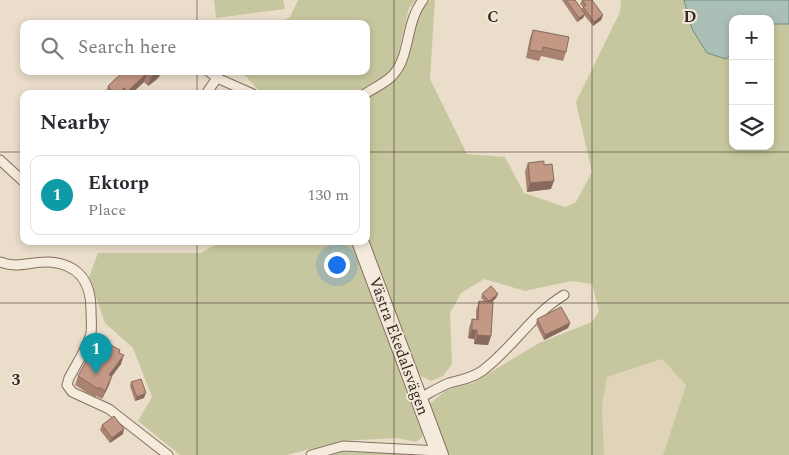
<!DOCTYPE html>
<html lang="en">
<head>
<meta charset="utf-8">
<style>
  :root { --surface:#fff; --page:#f7f7f7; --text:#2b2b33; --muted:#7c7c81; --line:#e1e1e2; --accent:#ea580c }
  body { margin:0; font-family:Spectral,serif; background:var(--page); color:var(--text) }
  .controls { position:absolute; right:15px; top:15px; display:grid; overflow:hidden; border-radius:10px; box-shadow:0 2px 8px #0003 }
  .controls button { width:45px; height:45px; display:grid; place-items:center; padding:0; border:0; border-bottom:1px solid var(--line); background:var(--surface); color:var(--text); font:25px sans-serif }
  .you { position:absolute; left:336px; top:264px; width:18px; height:18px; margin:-12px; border:4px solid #fff; border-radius:50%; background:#1a73e8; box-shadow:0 0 0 8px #1a73e833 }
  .badge { display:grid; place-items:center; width:32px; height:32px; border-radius:50%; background:var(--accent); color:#fff; font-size:16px; font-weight:700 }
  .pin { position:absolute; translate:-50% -41px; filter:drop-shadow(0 1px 2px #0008) }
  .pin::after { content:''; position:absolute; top:26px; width:18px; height:15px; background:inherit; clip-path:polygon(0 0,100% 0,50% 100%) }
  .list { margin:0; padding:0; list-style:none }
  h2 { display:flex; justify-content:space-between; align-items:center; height:65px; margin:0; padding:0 20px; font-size:21px }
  h2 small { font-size:16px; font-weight:400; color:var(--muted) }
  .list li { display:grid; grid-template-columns:32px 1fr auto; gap:15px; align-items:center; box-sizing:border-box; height:80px; margin:0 10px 10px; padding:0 10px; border:1px solid var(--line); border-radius:10px }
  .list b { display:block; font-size:19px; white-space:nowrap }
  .list p { margin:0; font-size:16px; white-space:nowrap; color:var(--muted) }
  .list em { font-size:16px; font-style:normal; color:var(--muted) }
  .icon { flex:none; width:28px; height:28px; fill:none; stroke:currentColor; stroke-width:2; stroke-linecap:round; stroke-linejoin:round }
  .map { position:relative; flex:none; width:789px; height:455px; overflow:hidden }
  .search { position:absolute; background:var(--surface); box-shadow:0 2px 8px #0003; left:20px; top:20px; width:350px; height:55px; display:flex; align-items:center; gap:12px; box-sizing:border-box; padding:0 18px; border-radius:10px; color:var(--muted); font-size:19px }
  .panel { position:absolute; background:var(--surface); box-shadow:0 2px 8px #0003; left:20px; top:90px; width:350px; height:155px; border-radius:10px }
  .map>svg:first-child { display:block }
  .farmland { fill:#dfd4b8 }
  .green { fill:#c7c79f }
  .water { fill:#aabfb6; stroke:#718d83 }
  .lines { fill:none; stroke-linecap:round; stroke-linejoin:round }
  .service-casing { stroke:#857060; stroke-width:11 }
  .minor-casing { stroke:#857060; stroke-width:18 }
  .service { stroke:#f5ebdd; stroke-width:9 }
  .minor { stroke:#f5ebdd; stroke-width:16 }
  .wall { fill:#a88372 }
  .shaded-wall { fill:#886a5d }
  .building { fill:#c39885; stroke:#886a5d }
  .grid { fill:none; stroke:#372a22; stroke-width:1; stroke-opacity:0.55 }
  .labels { text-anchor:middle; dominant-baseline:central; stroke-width:4; stroke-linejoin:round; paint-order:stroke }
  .street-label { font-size:16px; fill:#372a22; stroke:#f2e8d9 }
  .grid-label { font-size:16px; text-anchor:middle; font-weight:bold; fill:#372a22; stroke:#f2e8d9; stroke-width:4; stroke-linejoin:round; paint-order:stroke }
</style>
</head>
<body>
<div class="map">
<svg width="789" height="455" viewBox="0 0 789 455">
  <rect width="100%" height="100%" fill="#eaddca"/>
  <polygon class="farmland" points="662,359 686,384 663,455 604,455 602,407 607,377"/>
  <g class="green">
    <polygon points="214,0 283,0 285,9 216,18"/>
    <polygon points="298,0 416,0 409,8 396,64 387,75 358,94 262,94 241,71 366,71 366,24 278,24 290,17"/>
    <polygon points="430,0 435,0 430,79 467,154 505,157 524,193 565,207 576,202 592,172 576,102 620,12 621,0 684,0 692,29 726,59 733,53 733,146 770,146 770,24 789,24 789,455 663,455 686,385 662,359 607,377 602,407 604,455 444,455 426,407 446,390 473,383 539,343 592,322 599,311 592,284 571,281 525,291 484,279 461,293 450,313 452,364 443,376 431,381 415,373 366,241 366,98 392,80 418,14"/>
    <polygon points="222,241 355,241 424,430 422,437 416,442 397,438 341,441 287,455 180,455 138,421 152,397 133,348 105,323 89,277 98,253 201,253"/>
    <polygon points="342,452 405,453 404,455 333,455"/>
  </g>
  <polygon class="water" points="684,0 789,0 789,24 770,24 770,19 733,19 733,53 726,59 707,53 692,29"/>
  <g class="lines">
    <g class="service-casing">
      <g id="service">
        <polyline points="208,71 217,78 253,94"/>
        <polyline points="206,94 217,78"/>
        <path d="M365,94C374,88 385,83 392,76C411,57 405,22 423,0"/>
        <polyline points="0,160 24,182"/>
        <path d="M0,262C18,269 31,261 49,262C79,264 91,282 91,310C91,317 92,326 91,333C87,349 76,364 69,378L67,385L72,392L109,409L168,455"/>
        <path d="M418,399C428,394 439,387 449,383C461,380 472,378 482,371C512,349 532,314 564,295"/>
        <polyline points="311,455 343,446 439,451"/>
      </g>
    </g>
    <g class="minor-casing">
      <polyline id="minor" points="360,241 440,455"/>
    </g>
    <use href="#service" class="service"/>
    <use href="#minor" class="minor"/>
  </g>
  <g class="wall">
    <polygon points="562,0 575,0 582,9 583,7 580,4 582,0 603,15 601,20 593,26 584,15 583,18 577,22"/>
    <polygon points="533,30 566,52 563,61 541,56 539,61 526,58 530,38"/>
    <polygon points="124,71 161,71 159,77 155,81 148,86 144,82 131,94 105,94 108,86"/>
    <polygon points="528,163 544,165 551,189 527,192 525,171"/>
    <polygon points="482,294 498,294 496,298 492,302 491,336 488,345 474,344 474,339 468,338 469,328 472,319 476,320 476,310 479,301 484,301 481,298"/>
    <polygon points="537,319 570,323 568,328 544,340 536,324"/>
    <polygon points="120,353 121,364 112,376 109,385 102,399 96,396 95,398 75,385 78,376"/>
    <polygon points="131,382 144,398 135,401 130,386"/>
    <polygon points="102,425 123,434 110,443 100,430"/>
  </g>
  <g class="shaded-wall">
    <polygon points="585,14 583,18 577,22 579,18"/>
    <polygon points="603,15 601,20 593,26 594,22"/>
    <polygon points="159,71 161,71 159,77 148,86 151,77"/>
    <polygon points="147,73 144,82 131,94 126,94 127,92"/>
    <polygon points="124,88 122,94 118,94"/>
    <polygon points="554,181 551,189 527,192 530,183"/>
    <polygon points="498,294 496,298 488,306 489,301"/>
    <polygon points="570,323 568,328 544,340 545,335"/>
    <polygon points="472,330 477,330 474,339 468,338"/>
    <polygon points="477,335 491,336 488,345 474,344"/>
    <polygon points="124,355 121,364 106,384 109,375"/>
    <polygon points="112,376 109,385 102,399 105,391"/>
    <polygon points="146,393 144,398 135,401 137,397"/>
    <polygon points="124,429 123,434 110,443 112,438"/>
  </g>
  <g class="building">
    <polygon points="566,0 575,0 585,14 579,18"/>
    <polygon points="582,0 592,0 603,15 594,22 583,7 586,5"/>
    <polygon points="533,30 569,37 566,52 543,47 542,52 529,50"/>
    <polygon points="124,71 159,71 151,77 147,73 127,92 124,88 118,94 115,94 108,86"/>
    <polygon points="544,161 544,165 552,164 554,181 530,183 528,163"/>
    <polygon points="491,286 498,294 489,301 482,294"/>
    <polygon points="479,301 493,302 491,336 477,335 477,330 472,330 472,319 478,320"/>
    <polygon points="561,307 570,323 545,335 537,319"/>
    <polygon points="97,341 105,345 107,343 120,350 119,353 124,355 109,375 112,376 105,391 99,387 98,389 78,376"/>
    <polygon points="141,379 146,393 137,397 131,382"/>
    <polygon points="114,416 124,429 112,438 102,425"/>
  </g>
  <path class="grid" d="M197,0V24M394,0V455M592,0V455M197,71V94M0,152H24M366,152H789M197,241V455M0,303H789"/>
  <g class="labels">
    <g class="street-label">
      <text transform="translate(399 346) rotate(70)">Västra Ekedalsvägen</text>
    </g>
  </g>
  <g class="grid-label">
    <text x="493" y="22">C</text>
    <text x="690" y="22">D</text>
    <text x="16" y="385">3</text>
  </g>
</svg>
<div class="controls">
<button>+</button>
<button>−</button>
<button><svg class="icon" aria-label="layers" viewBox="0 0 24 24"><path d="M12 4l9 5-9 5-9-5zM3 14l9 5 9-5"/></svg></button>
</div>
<div class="you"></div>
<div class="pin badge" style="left:96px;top:374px;background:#0f9aa8">1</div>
<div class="search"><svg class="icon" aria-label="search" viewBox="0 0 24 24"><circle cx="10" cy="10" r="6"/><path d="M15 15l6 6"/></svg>Search here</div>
<section class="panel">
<h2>Nearby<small></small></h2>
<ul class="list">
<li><span class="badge" style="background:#0f9aa8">1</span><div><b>Ektorp</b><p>Place</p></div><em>130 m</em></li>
</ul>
</section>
</div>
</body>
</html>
